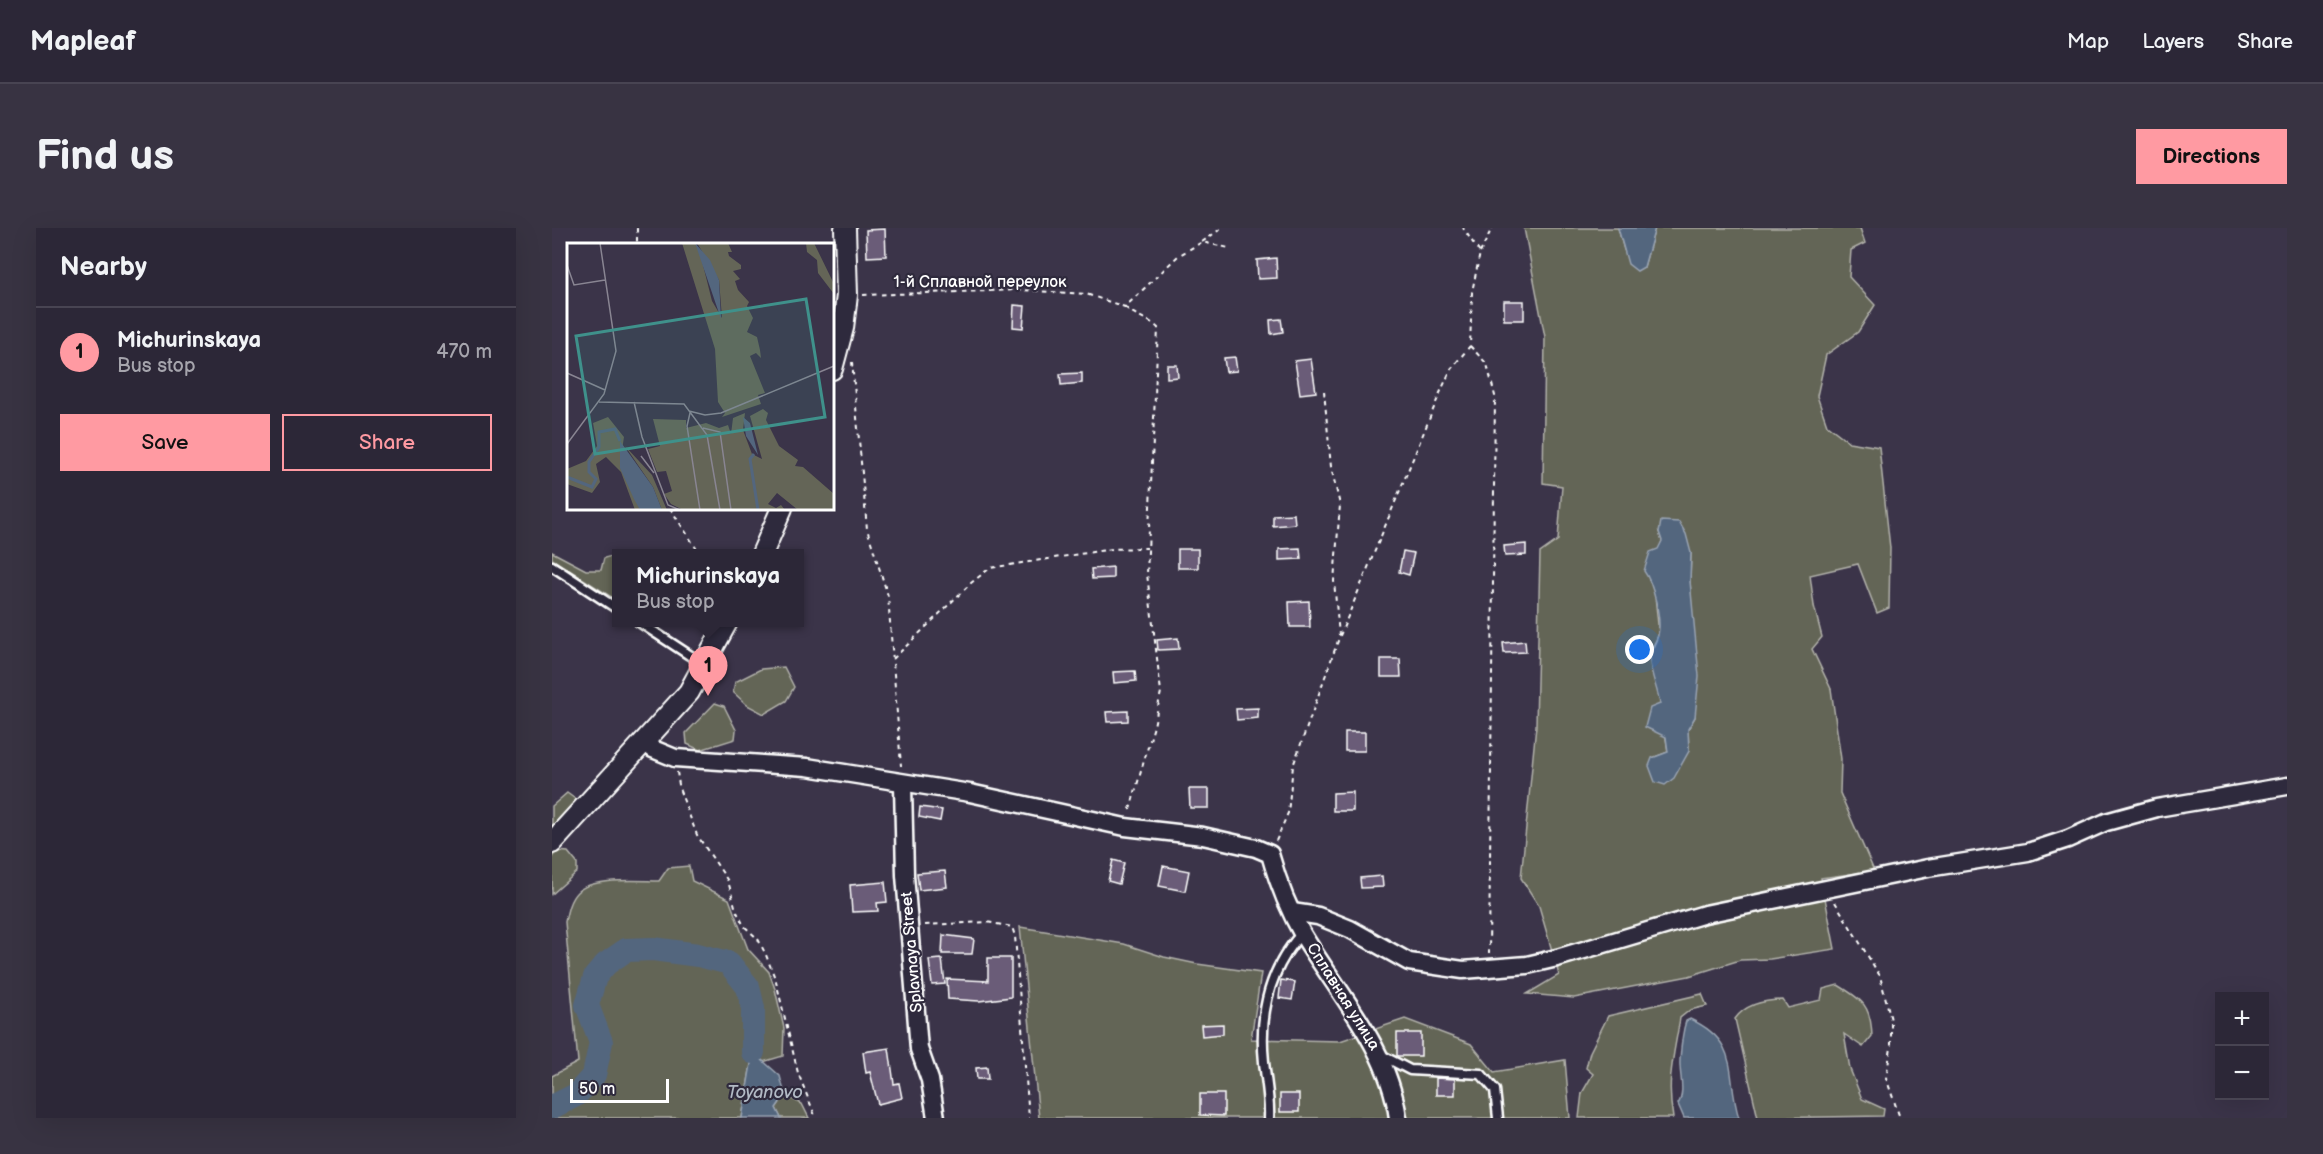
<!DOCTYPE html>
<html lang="en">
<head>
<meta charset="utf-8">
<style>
  :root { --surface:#2c2737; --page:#383342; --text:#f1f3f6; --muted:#a6a5ad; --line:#484452; --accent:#ff9aa2 }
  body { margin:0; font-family:"Balsamiq Sans",sans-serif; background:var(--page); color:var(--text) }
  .controls { position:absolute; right:18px; bottom:18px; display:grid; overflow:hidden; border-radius:0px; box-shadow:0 6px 24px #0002 }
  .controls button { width:54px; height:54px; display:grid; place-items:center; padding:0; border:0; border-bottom:2px solid var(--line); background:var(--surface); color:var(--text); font:30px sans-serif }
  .scale { position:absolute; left:18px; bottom:15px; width:99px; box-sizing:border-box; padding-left:6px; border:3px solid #fff; border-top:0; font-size:16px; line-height:21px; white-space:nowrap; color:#fff; -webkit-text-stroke:4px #2f2a3d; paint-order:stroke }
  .you { position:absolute; left:1088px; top:422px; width:21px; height:21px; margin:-15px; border:4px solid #fff; border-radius:50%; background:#1a73e8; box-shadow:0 0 0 9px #1a73e833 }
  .badge { display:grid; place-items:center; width:39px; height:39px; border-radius:50%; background:var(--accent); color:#111; font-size:20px; font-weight:700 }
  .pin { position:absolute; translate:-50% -50px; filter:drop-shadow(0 2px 3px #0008) }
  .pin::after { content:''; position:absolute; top:32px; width:21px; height:18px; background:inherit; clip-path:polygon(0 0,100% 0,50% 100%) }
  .popup { position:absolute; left:60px; top:321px; width:192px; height:78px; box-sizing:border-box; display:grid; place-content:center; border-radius:0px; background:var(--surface); filter:drop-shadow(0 2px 4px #0005); font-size:20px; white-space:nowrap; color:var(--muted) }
  .popup b { font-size:22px; color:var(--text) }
  .popup::after { content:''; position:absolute; left:50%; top:100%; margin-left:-12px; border:12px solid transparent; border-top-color:var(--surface) }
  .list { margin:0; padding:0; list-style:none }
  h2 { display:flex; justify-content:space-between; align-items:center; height:78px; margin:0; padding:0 24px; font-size:26px }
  h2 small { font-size:20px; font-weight:400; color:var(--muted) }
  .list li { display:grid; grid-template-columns:39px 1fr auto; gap:18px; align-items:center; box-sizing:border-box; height:90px; padding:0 24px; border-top:2px solid var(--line) }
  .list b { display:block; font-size:22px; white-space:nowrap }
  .list p { margin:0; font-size:20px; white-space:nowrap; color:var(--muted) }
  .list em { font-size:20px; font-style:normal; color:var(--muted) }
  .actions { display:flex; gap:12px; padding:18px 24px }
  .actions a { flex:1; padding:14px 0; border:2px solid var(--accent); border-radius:0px; text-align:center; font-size:21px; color:var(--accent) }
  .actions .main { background:var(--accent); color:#111 }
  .map { position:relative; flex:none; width:1735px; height:890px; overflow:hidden; border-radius:0px }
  header { display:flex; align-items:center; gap:36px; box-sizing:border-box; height:84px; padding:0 30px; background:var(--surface); border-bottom:2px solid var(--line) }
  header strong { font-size:28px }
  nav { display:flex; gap:33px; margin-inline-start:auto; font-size:21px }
  .intro { display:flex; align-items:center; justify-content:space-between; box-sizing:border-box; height:144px; padding:0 36px }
  h1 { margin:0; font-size:42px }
  .button { padding:15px 27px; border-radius:0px; background:var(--accent); color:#111; font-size:21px; font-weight:700 }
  main { display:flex; gap:36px; padding:0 36px }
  aside { flex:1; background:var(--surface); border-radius:0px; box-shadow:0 6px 24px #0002 }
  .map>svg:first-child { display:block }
  .green { fill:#646557; stroke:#b2b2ab; stroke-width:1.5; fill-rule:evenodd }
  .water { fill:#53667e; stroke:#98a3b2; stroke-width:1.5 }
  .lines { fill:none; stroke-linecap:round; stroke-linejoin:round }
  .river { stroke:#53667e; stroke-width:24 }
  .building { fill:#6b5c78; stroke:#fff; stroke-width:1.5 }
  .service-casing { stroke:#fff; stroke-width:13 }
  .minor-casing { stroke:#fff; stroke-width:21 }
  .tertiary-casing { stroke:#fff; stroke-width:24 }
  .path { stroke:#fff; stroke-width:2; stroke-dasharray:4.5 4.5; stroke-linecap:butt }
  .service { stroke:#2f2a3d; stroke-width:8 }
  .minor { stroke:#2f2a3d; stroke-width:16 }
  .tertiary { stroke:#2f2a3d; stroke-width:20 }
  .labels { text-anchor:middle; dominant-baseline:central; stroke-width:4.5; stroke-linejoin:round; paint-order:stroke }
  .street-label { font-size:16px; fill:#fff; stroke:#2f2a3d }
  .water-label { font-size:18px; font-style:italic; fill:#b2bac5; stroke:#2f2a3d }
  .inset-river { fill:none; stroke:#53667e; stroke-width:3 }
  .inset-road { fill:none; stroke:#898592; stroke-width:1.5 }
  .view { fill:#3f918b; fill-opacity:0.15; stroke:#3f918b; stroke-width:3 }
  .inset-edge { fill:none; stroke:#fff; stroke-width:3 }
</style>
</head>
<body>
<header>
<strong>Mapleaf</strong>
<nav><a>Map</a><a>Layers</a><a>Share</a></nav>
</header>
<div class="intro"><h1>Find us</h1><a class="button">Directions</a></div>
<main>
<aside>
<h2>Nearby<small></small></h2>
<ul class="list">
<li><span class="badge">1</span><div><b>Michurinskaya</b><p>Bus stop</p></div><em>470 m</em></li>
</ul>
<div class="actions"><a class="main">Save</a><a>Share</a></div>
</aside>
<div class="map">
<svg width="1735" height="890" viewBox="0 0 1735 890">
  <rect width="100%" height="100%" fill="#3b3449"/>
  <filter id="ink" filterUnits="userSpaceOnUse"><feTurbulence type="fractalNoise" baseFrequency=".0167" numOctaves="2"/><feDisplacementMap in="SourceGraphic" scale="12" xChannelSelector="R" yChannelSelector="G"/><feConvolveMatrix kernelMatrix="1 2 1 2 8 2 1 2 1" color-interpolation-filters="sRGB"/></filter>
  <g filter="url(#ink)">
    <g class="green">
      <path d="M972,0H1066L1072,22L1092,39L1103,0H1308L1313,15L1299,22L1297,49L1323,77L1306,104L1274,127L1265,168L1275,197L1297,214L1327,219L1338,320L1337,380L1325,385L1306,336L1258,347L1262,378L1270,409L1260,421L1279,461L1289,531L1288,565L1322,643L1269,650L1283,721L1218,731L1188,732L1137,748L1022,770L975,766L1007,747L987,678L969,650L984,498L988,325L1006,312L1010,258L991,255L993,109ZM1107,304L1139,325L1138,353L1144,442L1143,489L1136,501L1137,523L1100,530L1116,524L1100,420L1107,406L1103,368L1098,350L1110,313Z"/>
      <polygon points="0,324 34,342 49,342 52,330 64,327 64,372 0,331"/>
      <polygon points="232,439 242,459 234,473 212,486 195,477 181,464 183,454 209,441"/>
      <polygon points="163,475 172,478 184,502 183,511 148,522 135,516 134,505"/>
      <polygon points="15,565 26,573 0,598 0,578"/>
      <polygon points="5,623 16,624 25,635 25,644 0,666 0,629"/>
      <path d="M137,638L140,653L177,671L196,721L217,744L223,761L232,800L231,828L211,834L201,824L190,890H0V848L26,834L13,694C15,684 17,672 25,664C40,649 86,653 107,653L116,640Z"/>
      <polygon points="468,699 572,716 612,729 645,736 709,745 699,811 788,813 853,791 919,816 942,844 1013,832 1018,890 487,890"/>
      <path d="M1286,757C1311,772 1319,778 1320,808L1311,819L1292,806L1298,841L1310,871L1332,881L1331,888L1206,890L1183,791C1194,775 1213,772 1231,772L1236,780L1269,772L1271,761Z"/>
      <path d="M1150,766L1155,778L1138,782L1128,790C1122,827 1114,852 1121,890H1027L1030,865L1041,846L1034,840L1038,824L1056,788Z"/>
      <polygon points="233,867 250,876 257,890 229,890 224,880"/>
    </g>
    <g class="water">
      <polygon points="1066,0 1103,0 1092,39 1085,43 1076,36"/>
      <path d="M1109,293L1127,294L1134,306L1139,325L1138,353L1147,448L1143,489L1136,501L1137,523L1122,550L1113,557L1103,554L1097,538L1100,530L1116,524L1114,509L1093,499L1098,480L1108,476C1106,462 1099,447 1098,434C1097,423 1104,416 1106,407C1110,391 1101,355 1092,343L1098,324L1106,321L1110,313L1107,304Z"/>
      <path d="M1138,791C1190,815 1173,846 1187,890H1132L1126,876C1134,864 1127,846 1128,832C1129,819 1130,805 1134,793Z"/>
      <polygon points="201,824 228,848 233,867 224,880 229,890 190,890"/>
    </g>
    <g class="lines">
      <polyline class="river" points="0,879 24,867 42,847 49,814 35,777 43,749 54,736 74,722 101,721 146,727 177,735 196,759 201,780 201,824"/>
    </g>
    <g class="building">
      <polygon points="333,1 334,28 315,29 314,2"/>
      <polygon points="724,30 725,50 706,51 705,32"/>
      <rect x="952" y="73" width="20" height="19"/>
      <polygon points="462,77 473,78 471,100 461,99"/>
      <polygon points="729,91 731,104 719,106 718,92"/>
      <polygon points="683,129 685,143 674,144 672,130"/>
      <polygon points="759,131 764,164 748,166 743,133"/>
      <polygon points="615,137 625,137 626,149 615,150"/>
      <polygon points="530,145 530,155 509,157 508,146"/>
      <polygon points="742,286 743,296 721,298 721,287"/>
      <polygon points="974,316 974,327 953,328 952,318"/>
      <polygon points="748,320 749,331 727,332 727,321"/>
      <rect x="626" y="321" width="20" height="19"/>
      <polygon points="851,323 862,325 857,347 847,344"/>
      <polygon points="561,339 561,350 540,351 539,341"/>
      <polygon points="757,373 758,399 738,399 737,374"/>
      <polygon points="626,410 627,421 606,422 605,412"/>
      <polygon points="973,413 974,424 952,425 951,415"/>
      <polygon points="829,431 848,431 849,449 829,449"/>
      <polygon points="583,443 584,453 562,455 561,444"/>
      <polygon points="706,480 706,490 685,492 684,481"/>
      <polygon points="576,483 576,493 555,494 554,484"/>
      <rect x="793" y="504" width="20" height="19"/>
      <polygon points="637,561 657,561 657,580 638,580"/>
      <polygon points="801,564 801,583 781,583 781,565"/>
      <polygon points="368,579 390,582 388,593 367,589"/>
      <polygon points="561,632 572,635 567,656 556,653"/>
      <polygon points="611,638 637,643 633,663 607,658"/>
      <polygon points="393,643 395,659 367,662 365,645"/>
      <polygon points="830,648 831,659 809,660 808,650"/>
      <polygon points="333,654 335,674 325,675 326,683 300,684 298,657"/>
      <polygon points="391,707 422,711 420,726 390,726"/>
      <polygon points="436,730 459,730 459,769 427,773 396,771 395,751 436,753"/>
      <polygon points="390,731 393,756 380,757 377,732"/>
      <polygon points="729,752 743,754 740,772 727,770"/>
      <polygon points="671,796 671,806 650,808 649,797"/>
      <rect x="845" y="805" width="24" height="23"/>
      <polygon points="337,820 342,856 347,855 350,870 326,876 318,844 314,845 311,824"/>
      <polygon points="435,839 436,851 425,851 424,840"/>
      <polygon points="884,850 903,851 903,867 884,867"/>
      <polygon points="648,866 672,866 672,888 648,887"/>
      <rect x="728" y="866" width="19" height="18"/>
    </g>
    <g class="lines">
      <g class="service-casing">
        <g id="service">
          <polyline points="0,338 64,380"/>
          <polyline points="87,394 151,436"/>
          <polyline points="827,826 858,842 929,846 943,862 946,890"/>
          <path d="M717,890C718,871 714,853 712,834C707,786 717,741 750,705"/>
        </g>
      </g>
      <g class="minor-casing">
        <g id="minor">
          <path d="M93,514L101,521L123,530L255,539L418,565L573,599L651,608L704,620L718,626C726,655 736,681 751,707C786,765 837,821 846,890"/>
          <polyline points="351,557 353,647 367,821 378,852 384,890"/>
          <polyline points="740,684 766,688 798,701 857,734 911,742 975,737 1005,730 1153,686 1376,640 1476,624 1516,611 1554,594 1605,580 1735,558"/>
        </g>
      </g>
      <g class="tertiary-casing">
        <g id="tertiary">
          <polyline points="280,141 291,100 295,67 293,0"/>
          <polyline points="210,326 230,280"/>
          <polyline points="0,615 137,464 175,394"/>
        </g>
      </g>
      <g class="path">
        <polyline points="85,0 85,16"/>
        <polyline points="650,14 670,0"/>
        <polyline points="928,25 940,0"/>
        <polyline points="311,67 468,62 534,66 573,79 626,28 650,14 677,20"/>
        <path d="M573,79C584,89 596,90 606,100L595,346L609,464L602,498L577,585"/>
        <polyline points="918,118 935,136 943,168 937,725"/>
        <polyline points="300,134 315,301 336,368 349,538"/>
        <polyline points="772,163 779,239 788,277 782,353 787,407"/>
        <polyline points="118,280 148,326"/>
        <polyline points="341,431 419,355 438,340 560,321 595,320"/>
        <polyline points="125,544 128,563 145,607 176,653 184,682 192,698 206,711 214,727 224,753 246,845 264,890"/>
        <polyline points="724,613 736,585 741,538 787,410 888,165 899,141 918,118 920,64 928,25 911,0"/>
        <polyline points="1283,674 1328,748 1339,792 1339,820 1334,850 1348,890"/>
        <polyline points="373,697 435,694 460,699 463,708 477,890"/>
      </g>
      <use href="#service" class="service"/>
      <use href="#minor" class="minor"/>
      <use href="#tertiary" class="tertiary"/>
    </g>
  </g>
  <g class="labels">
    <g class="street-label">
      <text x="428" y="54">1-й Сплавной переулок</text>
      <text transform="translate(360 724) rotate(-95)">Splavnaya Street</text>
      <text transform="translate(791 769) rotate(58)">Сплавная улица</text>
    </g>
    <g class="water-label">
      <text x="213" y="864">Toyanovo</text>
    </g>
  </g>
  <g transform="translate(15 15)">
    <rect width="267" height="267" fill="#3b3449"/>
    <path d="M115,0H128L132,6L145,58L155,75L152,37L130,0H161L165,9H161L162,13L174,22V26L166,28L173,36L168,38L171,47L182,59L180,63L186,75L180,89L190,94L193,107L194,115L189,110L183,113L198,150L191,152L194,161L155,174L158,170L151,159L148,106ZM239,0H247L267,41V51L251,30L250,17L240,9ZM196,166L201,170L199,177L212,203L231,217L228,223L236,224L267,251V267H231L210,250L201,261L209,265L214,262L218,267H116L104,261L97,251L105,248L99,228L90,229L81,206L93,203L86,176L119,177V185L139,180L152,185L161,182L164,191L166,175L178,170L176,187L185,211L195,216L183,173ZM41,174L57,194L54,214L73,267H68L54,229L39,214L29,221L33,239L25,250L0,241V226L19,218L30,203L26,180ZM58,203L85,232L100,267H95L86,244Z" fill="#646557"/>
    <path d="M128,0L143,17L152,37L154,76ZM176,174L183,180L191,212L179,193ZM53,198L86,244L95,267H73L67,256L53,225Z" fill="#53667e"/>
    <path class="inset-river" d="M187,211L183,216L191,267M0,234L25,244L29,236L22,229V219L32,204V189L48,186L53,198"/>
    <path class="inset-road" d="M0,22L7,42L38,37M0,130L38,147M32,159L117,161L140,192L153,267M67,159L75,194L101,262L113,267M122,168L138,172L154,170L267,123M123,170L120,183L133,267M136,185L153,189L164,267M0,201L37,151L49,108L33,0M74,213L87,230"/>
    <path class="view" d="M239,56L258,174L28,211L9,93Z"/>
    <rect width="267" height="267" class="inset-edge"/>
  </g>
</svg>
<div class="controls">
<button>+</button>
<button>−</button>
</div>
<div class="scale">50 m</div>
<div class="you"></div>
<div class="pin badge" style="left:156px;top:468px">1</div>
<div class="popup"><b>Michurinskaya</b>Bus stop</div>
</div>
</main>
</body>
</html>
